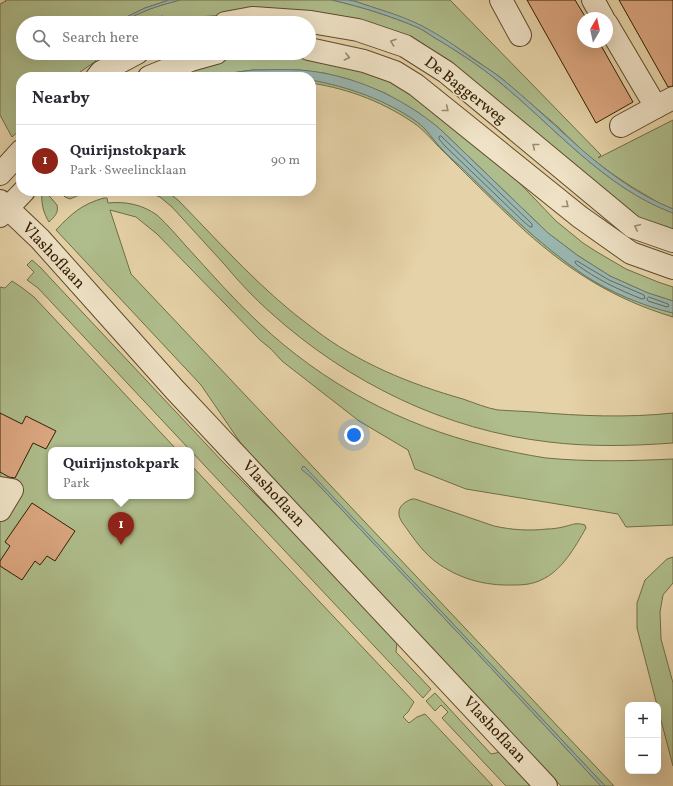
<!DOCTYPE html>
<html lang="en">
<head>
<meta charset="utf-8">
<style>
  :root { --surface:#fff; --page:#f2f2f3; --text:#2b2b33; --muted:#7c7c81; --line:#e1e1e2; --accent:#8f2418 }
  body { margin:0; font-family:Vollkorn,serif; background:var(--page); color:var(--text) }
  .controls { position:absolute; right:12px; bottom:12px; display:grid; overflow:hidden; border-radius:8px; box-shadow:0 4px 16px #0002 }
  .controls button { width:36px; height:36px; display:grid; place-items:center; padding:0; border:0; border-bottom:1px solid var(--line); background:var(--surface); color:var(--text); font:20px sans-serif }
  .compass { position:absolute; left:577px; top:12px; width:36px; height:36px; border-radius:50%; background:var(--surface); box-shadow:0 4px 16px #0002; rotate:9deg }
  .you { position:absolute; left:354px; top:435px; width:14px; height:14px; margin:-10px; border:3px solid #fff; border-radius:50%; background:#1a73e8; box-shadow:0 0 0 6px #1a73e833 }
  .badge { display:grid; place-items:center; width:26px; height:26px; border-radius:50%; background:var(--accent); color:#fff; font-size:13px; font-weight:700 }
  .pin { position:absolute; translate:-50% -33px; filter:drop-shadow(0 1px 2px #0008) }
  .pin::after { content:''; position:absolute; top:21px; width:14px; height:12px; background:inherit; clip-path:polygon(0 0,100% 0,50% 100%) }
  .popup { position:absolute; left:48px; top:447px; width:146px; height:52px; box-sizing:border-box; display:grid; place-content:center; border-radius:8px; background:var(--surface); filter:drop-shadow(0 1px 3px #0005); font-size:13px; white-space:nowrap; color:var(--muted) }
  .popup b { font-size:15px; color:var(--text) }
  .popup::after { content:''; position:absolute; left:50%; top:100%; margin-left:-8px; border:8px solid transparent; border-top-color:var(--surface) }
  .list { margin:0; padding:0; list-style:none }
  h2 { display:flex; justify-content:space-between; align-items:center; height:52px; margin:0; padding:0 16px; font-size:17px }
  h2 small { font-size:13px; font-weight:400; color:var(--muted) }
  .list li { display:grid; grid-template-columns:26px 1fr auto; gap:12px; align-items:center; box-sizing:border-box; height:72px; padding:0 16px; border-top:1px solid var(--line) }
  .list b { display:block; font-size:15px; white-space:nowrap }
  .list p { margin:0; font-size:13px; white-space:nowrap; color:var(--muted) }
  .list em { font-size:13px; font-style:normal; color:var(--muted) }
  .icon { flex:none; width:22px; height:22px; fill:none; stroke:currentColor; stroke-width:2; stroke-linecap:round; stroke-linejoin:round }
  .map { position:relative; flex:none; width:673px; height:786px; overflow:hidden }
  .search { position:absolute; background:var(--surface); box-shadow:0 4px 16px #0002; left:16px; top:16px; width:300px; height:44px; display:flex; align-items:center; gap:10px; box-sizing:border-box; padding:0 14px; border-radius:22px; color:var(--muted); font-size:15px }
  .panel { position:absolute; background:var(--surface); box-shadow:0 4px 16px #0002; left:16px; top:72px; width:300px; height:124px; border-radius:16px }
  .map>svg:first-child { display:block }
  .green { fill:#afbd8c; stroke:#706e46 }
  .water { fill:#99b6b0; stroke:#70796a }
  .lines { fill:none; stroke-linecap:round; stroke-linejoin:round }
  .shore { stroke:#666a58; stroke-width:1 }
  .building { fill:#dba680; stroke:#321e01 }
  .minor-casing { stroke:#5f4b2b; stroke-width:24 }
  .minor { stroke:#efe2c6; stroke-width:22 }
  .oneway { stroke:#9a8a6d }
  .labels { text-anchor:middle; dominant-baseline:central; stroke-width:3; stroke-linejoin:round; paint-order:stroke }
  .street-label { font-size:16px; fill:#321e01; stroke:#efe2c6 }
</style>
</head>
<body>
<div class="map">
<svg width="673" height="786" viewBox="0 0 673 786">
  <rect width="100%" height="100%" fill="#e6d2a8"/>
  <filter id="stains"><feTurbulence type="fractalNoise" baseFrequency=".005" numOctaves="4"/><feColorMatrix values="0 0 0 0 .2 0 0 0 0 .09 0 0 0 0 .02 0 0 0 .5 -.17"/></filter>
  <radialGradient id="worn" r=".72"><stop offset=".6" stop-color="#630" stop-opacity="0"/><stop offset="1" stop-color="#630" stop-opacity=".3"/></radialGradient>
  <g class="green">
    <polygon points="5,0 169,0 145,8 114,23 23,23 23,53 68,53 62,59 71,53 94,53 94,56 95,56 96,61 73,77 21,77 21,129 12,137 0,115 0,4 6,1"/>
    <path d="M180,0H332C362,7 391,16 419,28C427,32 434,38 442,42C461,54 480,66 497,80C554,126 603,187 673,213V233L638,218L418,47L255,13L183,18L172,21L162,16L143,23H120C139,12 159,5 180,0Z"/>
    <polygon points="348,0 450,0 601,155 598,158 673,120 673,209 659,203 632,187 611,173 586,154 557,126 500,77 455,46 422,26 401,17 354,1"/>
    <polygon points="284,54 317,57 398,83 486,148 556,221 583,243 597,252 626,269 658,282 673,287 673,301 648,293 610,276 577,255 548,233 440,129 419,113 385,93 348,79 324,73 299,70 253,70 238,72 213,77 167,77 219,61 251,55"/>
    <path d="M311,80C349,87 385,99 417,122C427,129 433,140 442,149C447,155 453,160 459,165C499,204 538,244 584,275C610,293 643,305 673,313V317C614,299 571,272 525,231C498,206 472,180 446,154C437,146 428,134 418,126C386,103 350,89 311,83Z"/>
    <path d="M42,191H45L57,205C59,213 54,217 49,222C43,212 41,203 42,191Z"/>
    <polygon points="59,191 89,191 70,199 65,197"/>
    <path d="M145,191H166L178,200C222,245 263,292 314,329C358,363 410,384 463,399C475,403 486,408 498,410C510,411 522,411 534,412C579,416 628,418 673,413V443C632,446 590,447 549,442C445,430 349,383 271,313C254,298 239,282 225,265C207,246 190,226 172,207L160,197Z"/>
    <path d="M104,198H107L108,203C126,201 143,205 157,215C168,225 177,236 186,246C210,272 233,299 259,323C324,384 401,425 487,446C507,451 527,455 546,458C589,462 631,461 673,459V525L626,527L618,514L466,489L415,469L408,450L359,421L282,361L271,349L260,340L157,234L136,217L110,210L131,274L614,786H605L424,593L303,466L302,469L312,478L478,654L601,786H561L269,474L240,442L201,385L56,230C71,214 82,204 104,198Z"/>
    <polygon points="32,260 41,268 53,281 222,461 305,544 397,642 396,652 431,689 423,698 191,451 191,450 190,450 38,288 27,280 34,272 27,265"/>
    <polygon points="12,281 21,287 34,297 177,450 51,450 51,496 191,496 191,465 414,702 408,712 403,717 409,723 417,717 425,714 493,786 0,786 0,287 5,288"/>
    <path d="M412,499H415L494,526C512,530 529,531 547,529C553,529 558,528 563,527C572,525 575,522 585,525L586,528C575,547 562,571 541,580C533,584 524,585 515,585C490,586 466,581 445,568C429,559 418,545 407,529C404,525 399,519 399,514C398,506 406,501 412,499Z"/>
    <polygon points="673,557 673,583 663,595 660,612 661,639 673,683 673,766 658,709 658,705 657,705 637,628 637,603 645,580 667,559"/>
    <polygon points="435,693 491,754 501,752 532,786 506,786 442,718 448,712 441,705 435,711 426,701"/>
  </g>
  <g class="water">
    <polygon points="169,0 180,0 162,5 150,9 129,18 120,23 114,23 145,8"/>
    <path d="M332,0H348L354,1C377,9 401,15 422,26C440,35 457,47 473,59C482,65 492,71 501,78C557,123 605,182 673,209V213C603,187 554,126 497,80C480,66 461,54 442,42C434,38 427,32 419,28C391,16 362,7 332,0Z"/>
    <path d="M253,70C269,70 284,69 300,70C351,74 401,96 440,129L548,233L577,255L610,276L648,293L673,301V313C643,306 610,292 584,275C538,244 499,204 459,165C453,160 447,155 442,149C433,140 427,129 417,122C386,100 349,87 311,80V77H213L238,72Z"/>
    <polygon points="304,466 424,593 605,786 601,786 478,654 312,478 301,469"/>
  </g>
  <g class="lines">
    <g class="shore">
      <path d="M233,77C257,73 283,72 307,75L309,77"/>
      <polygon points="441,136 532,224 532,227 530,227 523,221 445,146 439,139 439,137"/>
      <path d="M577,261L609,280L644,295L645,298L642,299C619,290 596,279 576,264L575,262Z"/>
      <polygon points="649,297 668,304 669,306 667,307 648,301 647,299"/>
    </g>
  </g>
  <g class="building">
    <polygon points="527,0 575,0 586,18 583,18 583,42 599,42 633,102 596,123"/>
    <polygon points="619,0 673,0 673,86 668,87"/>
    <polygon points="0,413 22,424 26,416 56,431 46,449 33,443 15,478 9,477 0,472"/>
    <polygon points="32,503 75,531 55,561 47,556 40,565 35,561 22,580 0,566 0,561 10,546 5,542"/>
  </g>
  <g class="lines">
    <g class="minor-casing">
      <g id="minor">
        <polyline points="501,0 520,35"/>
        <polyline points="593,0 603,18"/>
        <polyline points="225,23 252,18 311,22 358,30 405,46 446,72 633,227 673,241"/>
        <polyline points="607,24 656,107 621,126"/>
        <polyline points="309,49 364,61 395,72 416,85 580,217 631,253 673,268"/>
        <polyline points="97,77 101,72 137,53"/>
        <polyline points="149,77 191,60 216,53"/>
        <polyline points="656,107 673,98"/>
        <polyline points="0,174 21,151"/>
        <polyline points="0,201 40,239 175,390 546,786"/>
        <polyline points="0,216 24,191"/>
        <polyline points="0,488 12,490 0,510"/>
      </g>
    </g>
    <use href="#minor" class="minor"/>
  </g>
  <defs><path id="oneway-chevron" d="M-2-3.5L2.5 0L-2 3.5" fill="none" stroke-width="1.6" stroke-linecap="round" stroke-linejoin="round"/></defs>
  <g class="oneway">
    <use href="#oneway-chevron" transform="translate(393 42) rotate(-161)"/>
    <use href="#oneway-chevron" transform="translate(347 57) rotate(13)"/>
    <use href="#oneway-chevron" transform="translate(446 109) rotate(39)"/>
    <use href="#oneway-chevron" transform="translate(535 146) rotate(-141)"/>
    <use href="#oneway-chevron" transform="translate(566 205) rotate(39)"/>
    <use href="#oneway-chevron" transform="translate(637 227) rotate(-155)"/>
  </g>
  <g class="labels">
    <g class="street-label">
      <text transform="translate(465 91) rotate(38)">De Baggerweg</text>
      <text transform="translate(53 256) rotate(47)">Vlashoflaan</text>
      <text transform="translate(273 494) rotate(47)">Vlashoflaan</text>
      <text transform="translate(494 730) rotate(47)">Vlashoflaan</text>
    </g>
  </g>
  <rect width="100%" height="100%" filter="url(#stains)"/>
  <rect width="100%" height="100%" fill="url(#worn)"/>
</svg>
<div class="controls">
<button>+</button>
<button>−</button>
</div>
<svg class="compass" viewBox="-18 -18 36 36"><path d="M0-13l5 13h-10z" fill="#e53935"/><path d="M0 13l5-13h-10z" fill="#7c7c81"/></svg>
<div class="you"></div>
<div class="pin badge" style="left:121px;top:545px">1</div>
<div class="popup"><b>Quirijnstokpark</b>Park</div>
<div class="search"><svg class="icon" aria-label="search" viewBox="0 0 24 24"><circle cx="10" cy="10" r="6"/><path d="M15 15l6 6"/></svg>Search here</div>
<section class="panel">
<h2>Nearby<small></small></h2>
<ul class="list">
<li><span class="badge">1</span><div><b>Quirijnstokpark</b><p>Park · Sweelincklaan</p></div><em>90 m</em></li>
</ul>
</section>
</div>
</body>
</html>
